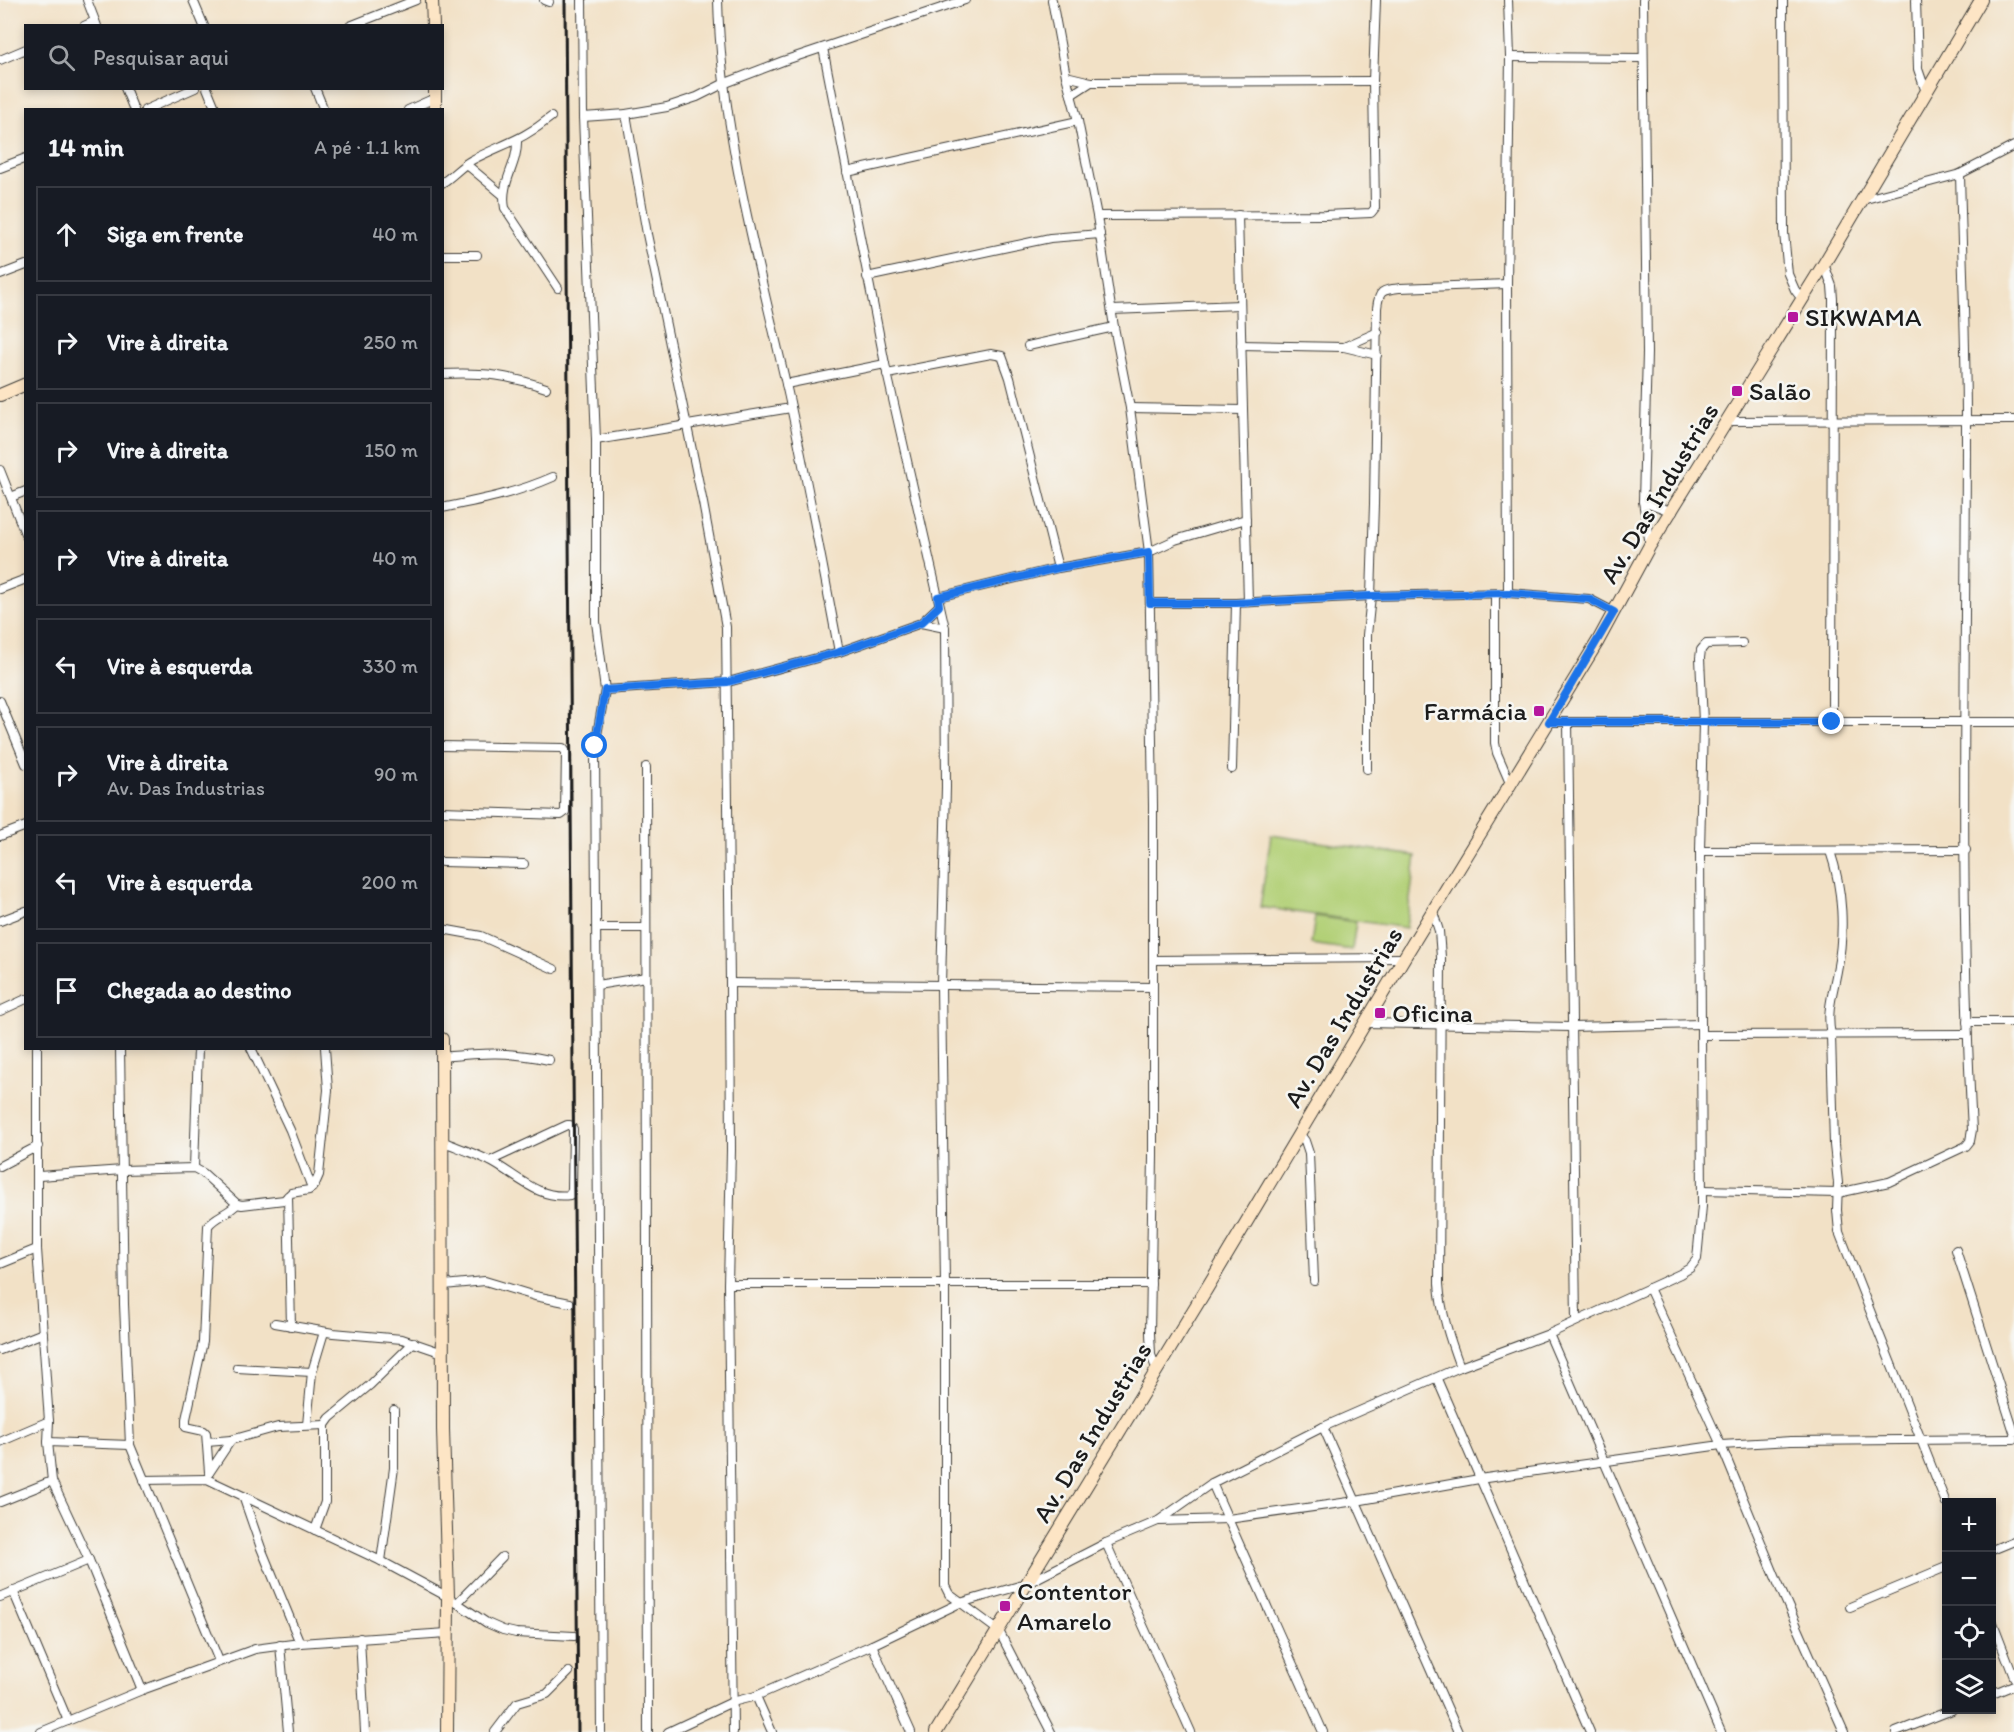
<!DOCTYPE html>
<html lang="pt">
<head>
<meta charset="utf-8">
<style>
  :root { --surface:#171b24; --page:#242831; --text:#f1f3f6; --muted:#9ea1a6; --line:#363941 }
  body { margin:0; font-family:Itim,sans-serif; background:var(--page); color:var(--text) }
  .controls { position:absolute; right:18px; bottom:18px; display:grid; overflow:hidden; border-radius:0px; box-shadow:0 3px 9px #0003 }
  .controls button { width:54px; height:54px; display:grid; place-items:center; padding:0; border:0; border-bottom:2px solid var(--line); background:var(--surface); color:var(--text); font:30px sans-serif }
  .stop { position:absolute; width:18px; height:18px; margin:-14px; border:4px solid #1a73e8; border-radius:50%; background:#fff }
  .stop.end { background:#1a73e8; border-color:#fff; box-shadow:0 2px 6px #0008 }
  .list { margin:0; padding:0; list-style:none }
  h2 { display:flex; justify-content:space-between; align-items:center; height:78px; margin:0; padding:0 24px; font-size:26px }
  h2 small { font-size:20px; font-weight:400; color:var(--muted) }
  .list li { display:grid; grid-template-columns:39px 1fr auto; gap:18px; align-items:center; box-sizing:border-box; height:96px; margin:0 12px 12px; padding:0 12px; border:2px solid var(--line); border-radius:0px }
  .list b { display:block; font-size:22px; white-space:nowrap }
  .list p { margin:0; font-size:20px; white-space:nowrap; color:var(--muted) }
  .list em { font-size:20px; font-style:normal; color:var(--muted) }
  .icon { flex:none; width:33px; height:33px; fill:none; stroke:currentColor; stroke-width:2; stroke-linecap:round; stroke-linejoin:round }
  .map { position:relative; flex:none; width:2014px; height:1732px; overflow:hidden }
  .search { position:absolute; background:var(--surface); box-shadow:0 3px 9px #0003; left:24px; top:24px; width:420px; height:66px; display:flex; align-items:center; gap:15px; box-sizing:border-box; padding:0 21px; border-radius:0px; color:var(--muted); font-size:22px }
  .panel { position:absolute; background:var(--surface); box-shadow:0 3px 9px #0003; left:24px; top:108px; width:420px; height:942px; border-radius:0px }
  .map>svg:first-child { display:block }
  .green { fill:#b2d077; stroke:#67764a; stroke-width:1.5 }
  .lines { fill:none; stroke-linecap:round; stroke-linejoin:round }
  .street-casing { stroke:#3c3a36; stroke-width:10 }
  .secondary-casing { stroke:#3c3a36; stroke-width:14 }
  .street { stroke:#fff; stroke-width:8 }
  .secondary { stroke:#fde5c5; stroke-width:12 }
  .rail { stroke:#1c1c1c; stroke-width:3 }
  .route { stroke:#1a73e8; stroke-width:8 }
  .poi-dot { fill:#b5179e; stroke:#f6f6f2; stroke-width:2 }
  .labels { text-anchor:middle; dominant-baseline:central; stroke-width:5; stroke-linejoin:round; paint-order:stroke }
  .poi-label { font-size:26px; fill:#1c1c1c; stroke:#f6f6f2; text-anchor:start }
  .street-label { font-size:26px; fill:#1c1c1c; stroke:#f6f6f2 }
</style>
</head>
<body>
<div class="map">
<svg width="2014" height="1732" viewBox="0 0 2014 1732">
  <rect width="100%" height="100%" fill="#f6f6f2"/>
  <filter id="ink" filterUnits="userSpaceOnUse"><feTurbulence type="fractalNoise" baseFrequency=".0167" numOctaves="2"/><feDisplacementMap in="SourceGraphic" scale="12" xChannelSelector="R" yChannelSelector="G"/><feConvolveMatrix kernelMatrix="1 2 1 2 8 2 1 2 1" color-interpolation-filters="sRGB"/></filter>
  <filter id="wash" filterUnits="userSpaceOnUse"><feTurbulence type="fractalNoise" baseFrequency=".008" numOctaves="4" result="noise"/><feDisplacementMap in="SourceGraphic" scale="24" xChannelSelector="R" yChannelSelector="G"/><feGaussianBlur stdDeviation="1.35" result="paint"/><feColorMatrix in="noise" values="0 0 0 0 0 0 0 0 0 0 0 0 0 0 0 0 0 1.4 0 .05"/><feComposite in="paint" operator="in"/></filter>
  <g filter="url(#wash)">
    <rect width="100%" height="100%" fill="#f2e1c6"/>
    <g class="green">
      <polygon points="1271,835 1416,856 1406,928 1260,907"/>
      <polygon points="1315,916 1356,922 1352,950 1311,944"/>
    </g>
  </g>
  <g filter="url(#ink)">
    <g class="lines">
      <g class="street-casing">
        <g id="street">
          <polyline points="87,0 97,26"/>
          <polyline points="193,0 204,26"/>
          <polyline points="544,0 549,2"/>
          <polyline points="582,0 583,117 596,440 596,622 605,690 595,746 601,1732"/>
          <path d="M718,0C721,130 757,258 786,384C806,473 822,563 839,652"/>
          <polyline points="1052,0 1066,76 1078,121 1097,216 1114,327 1130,408 1149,552 1153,805 1153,1156 1150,1333 1151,1355 1156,1368"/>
          <polyline points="1508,0 1510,57 1507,284 1508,593"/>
          <polyline points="1643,0 1647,353 1643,501 1650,545"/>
          <polyline points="1783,0 1784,233 1788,274 1795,290 1802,299"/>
          <polyline points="1916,0 1918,69 1926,92"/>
          <polyline points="84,26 95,21"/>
          <polyline points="350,26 416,0"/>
          <polyline points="823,48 885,364 945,628 946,787 941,985 945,1284 945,1586 949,1594 999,1631 1051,1732"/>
          <polyline points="1510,57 1643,58"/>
          <polyline points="0,60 26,49"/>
          <polyline points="1066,76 1091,82 1373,81"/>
          <polyline points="125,88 134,110"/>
          <polyline points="207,88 216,110"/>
          <polyline points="315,88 324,110"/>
          <polyline points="1071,95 1091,82"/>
          <polyline points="145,110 195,88"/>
          <polyline points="408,110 435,98"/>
          <polyline points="626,114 647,234 703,503 726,627 730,983 731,1150 728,1284 733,1732"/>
          <polyline points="583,117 626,114 667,107 697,97 723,84 783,61 965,0"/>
          <path d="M517,140C518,166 500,181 505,208L558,288"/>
          <polyline points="466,164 503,195"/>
          <polyline points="0,168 26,158"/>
          <polyline points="847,172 1078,121"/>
          <path d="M442,183C453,176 461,166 472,160C503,144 523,140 551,117"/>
          <polyline points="1862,200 1960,174 2014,146"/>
          <polyline points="1238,215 1248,602"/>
          <polyline points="1097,216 1325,215 1371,213 1375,208 1373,81 1376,0"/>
          <polyline points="442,255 477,255"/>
          <polyline points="1824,264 1832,286 1833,299 1832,722"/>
          <polyline points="0,275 26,265"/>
          <polyline points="867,277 1050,238 1100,234"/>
          <polyline points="1112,310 1240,305"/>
          <polyline points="1241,345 1344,347 1377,355"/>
          <polyline points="1028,346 1114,327"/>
          <polyline points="1344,347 1378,332"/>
          <path d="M442,374C484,372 507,375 546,388"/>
          <polyline points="887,374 991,354 1002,356 1010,378 1058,568"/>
          <polyline points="786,384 885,364"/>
          <polyline points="1130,408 1243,410"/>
          <polyline points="1728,421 2014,420"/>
          <polyline points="596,440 791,408"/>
          <polyline points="0,470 26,536"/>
          <polyline points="11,497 26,491"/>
          <polyline points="1643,501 1673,512"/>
          <path d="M442,508C481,500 517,493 553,477"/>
          <polyline points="0,589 26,579"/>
          <polyline points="1495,594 1495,743 1497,753 1510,783"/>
          <polyline points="938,597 1058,568 1149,552 1175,540 1246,519"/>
          <polyline points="1150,603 1236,603 1371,596 1508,593 1589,599 1614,612"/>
          <polyline points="921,623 945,628"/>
          <polyline points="605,690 728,682 839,652 921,623 939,606"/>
          <polyline points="0,701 26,764"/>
          <polyline points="1549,722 2014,722"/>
          <polyline points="1568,722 1576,1321"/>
          <polyline points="442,746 563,748 566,752 565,812 561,815 442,811"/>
          <polyline points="646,767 648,1732"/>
          <polyline points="1232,769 1236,603"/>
          <path d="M1367,769V635L1371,596L1374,504L1377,308C1379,290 1382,290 1400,288L1507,284"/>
          <polyline points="0,836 26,826"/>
          <polyline points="1700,851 1966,850"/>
          <path d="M1830,851C1843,889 1845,932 1837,971C1833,993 1826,1012 1831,1035L1834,1145L1838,1183L1837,1210L1839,1232L1946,1503"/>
          <polyline points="442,862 524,864"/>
          <path d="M1433,912L1439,931L1441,957L1439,1284C1441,1313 1450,1340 1460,1367"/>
          <polyline points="0,921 26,911"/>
          <polyline points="597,928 646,928"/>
          <polyline points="442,929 481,936 554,969"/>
          <polyline points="1153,960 1404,958"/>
          <polyline points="730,983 1153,987"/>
          <polyline points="597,985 646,977"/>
          <polyline points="0,1011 26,999"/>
          <polyline points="1967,1022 2014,1022"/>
          <polyline points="1366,1023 1571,1027 1701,1024"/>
          <polyline points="1701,1035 1967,1034"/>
          <polyline points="37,1048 37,1249 49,1421 48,1442 52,1481 89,1560 142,1690"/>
          <polyline points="120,1048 124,1304 130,1445 219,1661"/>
          <polyline points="251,1048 290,1130 312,1188"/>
          <path d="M443,1057C482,1053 509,1051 549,1060"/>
          <polyline points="1299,1133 1305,1141 1309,1153 1314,1281"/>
          <path d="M444,1142C459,1148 474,1153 488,1160C515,1173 537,1200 570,1195L572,1189L573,1129L570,1125H567L490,1161"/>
          <polyline points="0,1166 38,1146"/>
          <polyline points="194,1168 198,1048"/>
          <polyline points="39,1176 123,1170 194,1168 203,1173 237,1204 242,1205 284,1200 291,1193 309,1190 315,1184 319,1175 328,1090 325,1048"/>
          <path d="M1702,1190L1838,1193L1889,1182L1966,1146L1970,1141L1972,1130C1959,895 1966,659 1966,423C1966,340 1962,257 1960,174"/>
          <polyline points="288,1196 291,1326"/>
          <polyline points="1956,1250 2014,1432"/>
          <polyline points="0,1264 37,1249"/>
          <polyline points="728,1284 1151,1284"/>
          <polyline points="444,1285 485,1281 535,1296 570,1303"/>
          <polyline points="1649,1288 1721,1445 1777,1581 1844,1732"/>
          <polyline points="275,1323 333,1333 402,1339 443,1353"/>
          <polyline points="1549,1334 1721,1732"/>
          <polyline points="0,1350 43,1333"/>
          <polyline points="237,1368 312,1372"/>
          <polyline points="1437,1379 1590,1732"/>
          <polyline points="307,1425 312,1372 324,1332"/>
          <polyline points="1323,1427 1458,1732"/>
          <polyline points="0,1442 49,1421"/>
          <polyline points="48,1442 130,1445"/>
          <polyline points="207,1442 231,1440"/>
          <path d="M209,1472L206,1433L204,1431L186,1427V1419L203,1342L208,1226C215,1216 228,1214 237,1204"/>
          <polyline points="209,1473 231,1440 278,1427 325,1425"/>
          <polyline points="144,1480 207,1479 381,1561 448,1597 487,1623 503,1630 516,1633 574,1636"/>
          <polyline points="1212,1483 1323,1732"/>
          <polyline points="243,1496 261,1548 300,1643"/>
          <polyline points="0,1502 52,1481"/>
          <polyline points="1159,1521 1228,1519 1356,1501 1479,1479 1721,1445 1791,1441 2014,1439"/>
          <polyline points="315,1530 325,1502 325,1425 330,1418 370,1385 414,1342"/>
          <polyline points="1106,1543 1191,1732"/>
          <polyline points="1992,1550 2014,1541"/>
          <polyline points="381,1561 394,1468 394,1410"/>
          <polyline points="13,1591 68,1721"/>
          <polyline points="0,1597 89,1560"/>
          <polyline points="457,1603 502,1557"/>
          <polyline points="1850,1607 1946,1567"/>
          <polyline points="1992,1620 2014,1677"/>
          <polyline points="360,1638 365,1732"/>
          <polyline points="280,1645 288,1732"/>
          <polyline points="872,1645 911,1732"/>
          <polyline points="1992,1694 2014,1685"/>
          <polyline points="756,1696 772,1732"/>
          <polyline points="41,1732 142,1690 255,1649 300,1643 447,1633"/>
          <polyline points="495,1732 517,1703 547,1694 569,1672"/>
          <polyline points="668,1732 732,1702 756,1696 872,1645 960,1603 1026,1584 1106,1543 1158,1521 1212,1483 1323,1427 1460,1367 1549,1334 1680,1274 1690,1268 1697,1259 1702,1206 1700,851 1703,722 1700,658 1701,650 1706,644 1742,643"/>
          <polyline points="1896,1732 1952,1710"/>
        </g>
      </g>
      <g class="secondary-casing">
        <g id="secondary">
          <polyline points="432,0 433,26"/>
          <polyline points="435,88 435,110"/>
          <polyline points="0,395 26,384"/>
          <polyline points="442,1039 443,1429 448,1597 447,1732"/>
          <polyline points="936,1732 1207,1288 1404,958 1598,641 1650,545 1824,264 1981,0"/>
        </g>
      </g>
      <use href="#street" class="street"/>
      <use href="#secondary" class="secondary"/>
      <polyline class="rail" points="565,0 578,1732"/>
    </g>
  </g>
  <g class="lines" filter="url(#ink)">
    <polyline class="route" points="595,746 605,690 728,682 839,652 921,623 939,606 938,597 1058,568 1149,552 1150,603 1236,603 1371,596 1508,593 1589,599 1614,612 1549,722 1832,722"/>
  </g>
  <g class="poi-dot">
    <rect x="1787" y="311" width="12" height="12" rx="3"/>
    <rect x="1731" y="385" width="12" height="12" rx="3"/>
    <rect x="1533" y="705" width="12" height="12" rx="3"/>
    <rect x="1374" y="1007" width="12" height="12" rx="3"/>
    <rect x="999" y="1600" width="12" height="12" rx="3"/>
  </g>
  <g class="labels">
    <g class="poi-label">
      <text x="1805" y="317">SIKWAMA</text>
      <text x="1749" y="391">Salão</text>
      <text x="1527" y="711" text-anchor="end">Farmácia</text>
      <text x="1392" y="1013">Oficina</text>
      <text x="1017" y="1591">Contentor<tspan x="1017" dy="30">Amarelo</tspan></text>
    </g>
    <g class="street-label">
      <text transform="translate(1659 493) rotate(-59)">Av. Das Industrias</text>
      <text transform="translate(1343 1017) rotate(-59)">Av. Das Industrias</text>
      <text transform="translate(1092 1432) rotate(-59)">Av. Das Industrias</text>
    </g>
  </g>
</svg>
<div class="controls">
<button>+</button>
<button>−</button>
<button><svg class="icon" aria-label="locate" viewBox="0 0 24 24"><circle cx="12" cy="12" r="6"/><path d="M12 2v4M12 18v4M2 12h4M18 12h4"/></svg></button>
<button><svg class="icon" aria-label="layers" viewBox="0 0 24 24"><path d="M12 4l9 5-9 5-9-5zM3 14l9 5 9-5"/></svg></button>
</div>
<div class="stop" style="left:595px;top:746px"></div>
<div class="stop end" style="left:1832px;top:722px"></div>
<div class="search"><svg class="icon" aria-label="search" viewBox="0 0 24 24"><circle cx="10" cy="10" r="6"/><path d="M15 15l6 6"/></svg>Pesquisar aqui</div>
<section class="panel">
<h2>14 min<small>A pé · 1.1 km</small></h2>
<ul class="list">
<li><svg class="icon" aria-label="ahead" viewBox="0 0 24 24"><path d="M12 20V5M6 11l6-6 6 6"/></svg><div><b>Siga em frente</b></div><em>40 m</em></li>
<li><svg class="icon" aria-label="right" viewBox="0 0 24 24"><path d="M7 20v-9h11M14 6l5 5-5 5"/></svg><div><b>Vire à direita</b></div><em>250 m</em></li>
<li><svg class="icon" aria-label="right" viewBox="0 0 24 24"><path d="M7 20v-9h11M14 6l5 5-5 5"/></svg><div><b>Vire à direita</b></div><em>150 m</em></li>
<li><svg class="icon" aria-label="right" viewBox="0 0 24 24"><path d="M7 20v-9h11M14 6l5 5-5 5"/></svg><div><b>Vire à direita</b></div><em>40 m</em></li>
<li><svg class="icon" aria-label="left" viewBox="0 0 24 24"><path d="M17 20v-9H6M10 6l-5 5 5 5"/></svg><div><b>Vire à esquerda</b></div><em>330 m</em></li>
<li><svg class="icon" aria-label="right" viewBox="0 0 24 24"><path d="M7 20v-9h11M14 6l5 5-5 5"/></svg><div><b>Vire à direita</b><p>Av. Das Industrias</p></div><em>90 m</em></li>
<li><svg class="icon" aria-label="left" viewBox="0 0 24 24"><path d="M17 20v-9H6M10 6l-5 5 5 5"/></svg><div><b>Vire à esquerda</b></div><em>200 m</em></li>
<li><svg class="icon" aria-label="arrive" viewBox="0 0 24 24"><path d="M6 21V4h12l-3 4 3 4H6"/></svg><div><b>Chegada ao destino</b></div></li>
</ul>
</section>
</div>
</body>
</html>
